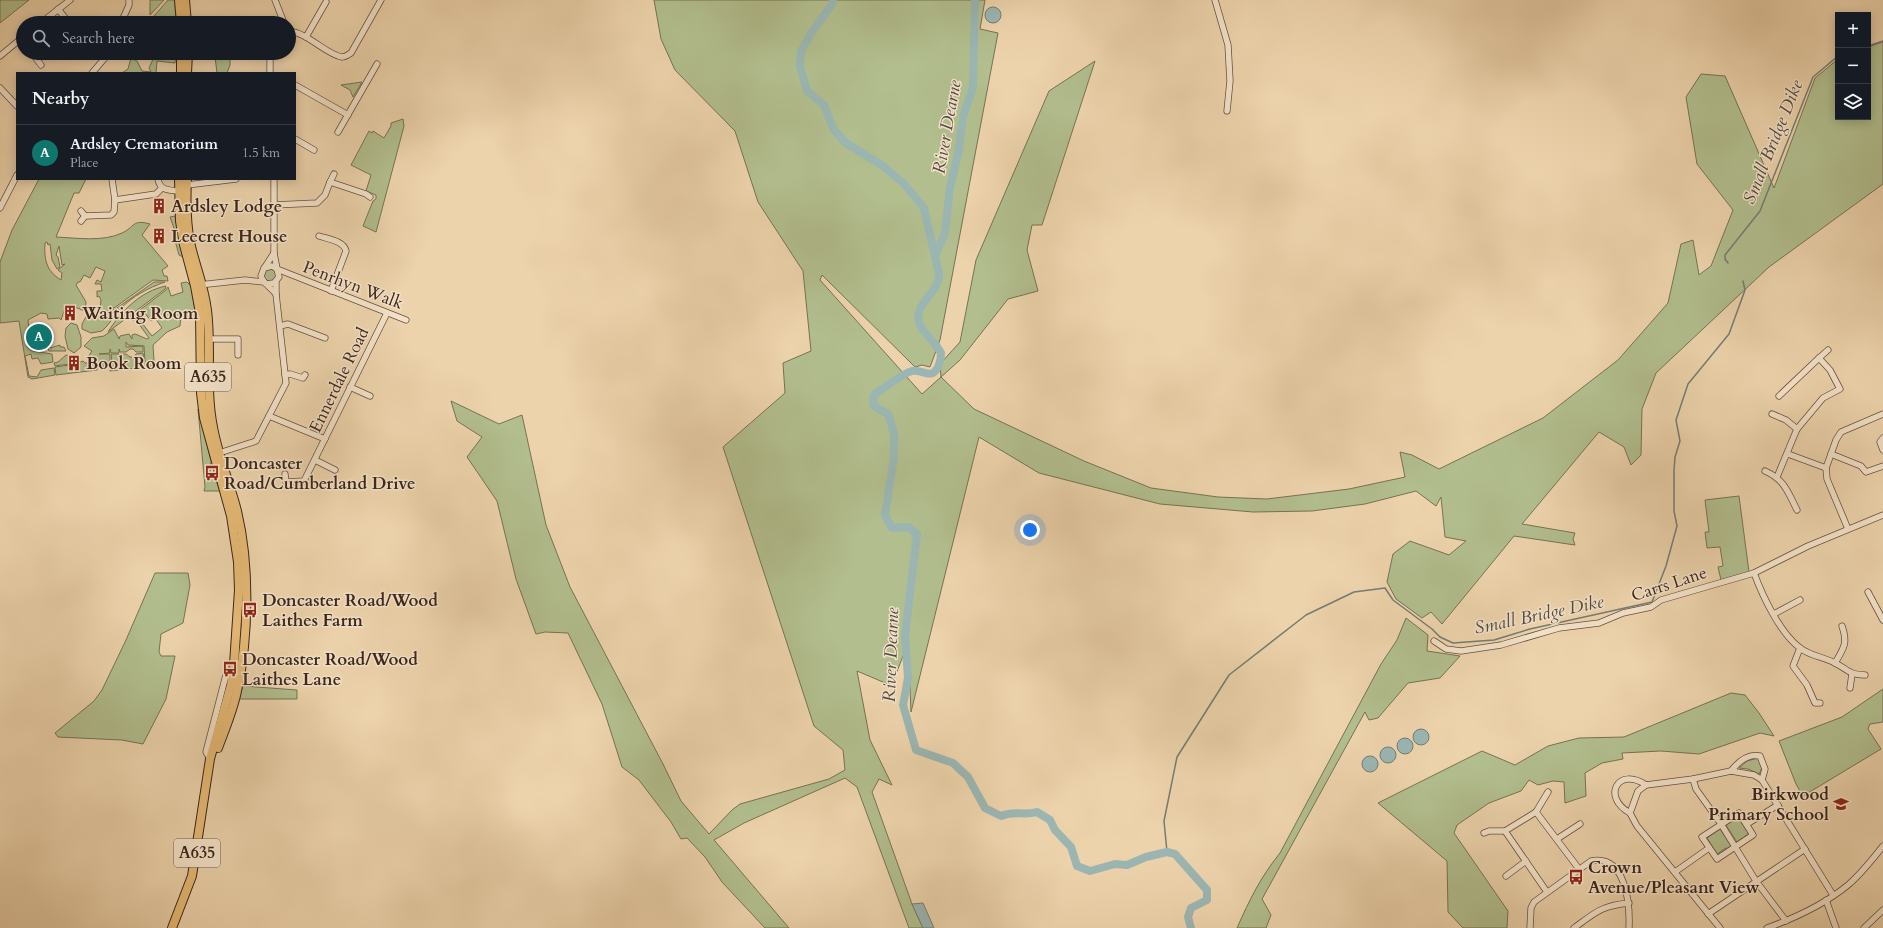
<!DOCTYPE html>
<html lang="en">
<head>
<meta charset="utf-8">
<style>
  :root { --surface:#171b24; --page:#20242c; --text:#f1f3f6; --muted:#9ea1a6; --line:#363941; --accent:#0f766e }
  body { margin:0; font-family:Cardo,serif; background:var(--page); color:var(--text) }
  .controls { position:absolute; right:12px; top:12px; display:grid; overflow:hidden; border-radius:0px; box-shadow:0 2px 10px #0003 }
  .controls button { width:36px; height:36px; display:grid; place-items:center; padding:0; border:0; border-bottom:1px solid var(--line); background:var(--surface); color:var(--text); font:20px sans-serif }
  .you { position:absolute; left:1030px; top:530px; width:14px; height:14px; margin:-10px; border:3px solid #fff; border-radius:50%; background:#1a73e8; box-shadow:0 0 0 6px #1a73e833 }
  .badge { display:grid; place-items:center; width:26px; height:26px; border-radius:50%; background:var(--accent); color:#fff; font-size:13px; font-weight:700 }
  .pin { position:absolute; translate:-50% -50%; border:2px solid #fff; box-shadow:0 1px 4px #0006 }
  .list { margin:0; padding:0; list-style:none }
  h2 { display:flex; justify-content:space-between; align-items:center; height:52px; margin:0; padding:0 16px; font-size:17px }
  h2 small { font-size:13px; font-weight:400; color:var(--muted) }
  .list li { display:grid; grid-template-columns:26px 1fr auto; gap:12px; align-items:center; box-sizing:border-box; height:56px; padding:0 16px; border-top:1px solid var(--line) }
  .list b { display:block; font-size:15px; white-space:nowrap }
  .list p { margin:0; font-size:13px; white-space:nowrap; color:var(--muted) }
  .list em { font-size:13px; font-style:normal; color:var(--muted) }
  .icon { flex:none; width:22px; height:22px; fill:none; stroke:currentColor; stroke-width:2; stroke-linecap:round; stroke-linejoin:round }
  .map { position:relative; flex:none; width:1883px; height:928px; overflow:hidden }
  .search { position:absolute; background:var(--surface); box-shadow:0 2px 10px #0003; left:16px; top:16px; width:280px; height:44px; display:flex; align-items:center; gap:10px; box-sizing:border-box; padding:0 14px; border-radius:22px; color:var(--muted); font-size:15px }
  .panel { position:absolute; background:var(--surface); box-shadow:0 2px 10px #0003; left:16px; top:72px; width:280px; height:108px; border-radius:0px }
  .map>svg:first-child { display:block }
  .green { fill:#b2be8e; stroke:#777255; fill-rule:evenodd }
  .water { fill:#9bb6b2; stroke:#757c76 }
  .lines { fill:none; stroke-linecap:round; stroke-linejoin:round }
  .stream { stroke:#757c76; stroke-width:1.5 }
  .river { stroke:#9bb6b2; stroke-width:8 }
  .minor-casing { stroke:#685040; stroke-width:7 }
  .highway-casing { stroke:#3c251c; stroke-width:10 }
  .minor { stroke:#f3e2c9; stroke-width:5.5 }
  .highway { stroke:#e6ba76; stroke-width:8 }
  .labels { text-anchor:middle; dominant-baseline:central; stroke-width:3; stroke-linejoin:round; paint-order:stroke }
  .shield { fill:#f3e2c9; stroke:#735e50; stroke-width:1 }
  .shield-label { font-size:16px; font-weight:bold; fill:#3c251c }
  .poi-label { font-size:17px; font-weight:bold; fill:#3c251c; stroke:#f3e2c9; text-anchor:start }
  .street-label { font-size:17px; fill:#3c251c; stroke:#f3e2c9 }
  .water-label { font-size:18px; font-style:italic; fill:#544942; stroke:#f3e2c9 }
</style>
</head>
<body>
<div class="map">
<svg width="1883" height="928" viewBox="0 0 1883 928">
  <rect width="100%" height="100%" fill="#edd3ac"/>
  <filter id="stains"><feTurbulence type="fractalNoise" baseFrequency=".005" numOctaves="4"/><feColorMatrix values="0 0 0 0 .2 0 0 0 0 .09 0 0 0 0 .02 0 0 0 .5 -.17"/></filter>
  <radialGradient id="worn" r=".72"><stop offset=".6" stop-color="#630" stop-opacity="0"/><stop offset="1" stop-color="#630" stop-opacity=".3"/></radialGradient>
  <g class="green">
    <polygon points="0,0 29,0 0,23"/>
    <polygon points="150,0 164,0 150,15"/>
    <polygon points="168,0 175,0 176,23 148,23"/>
    <polygon points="654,0 985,0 980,29 998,33 940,340 930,367 922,365 915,367 822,275 820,280 922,394 941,377 940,364 960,342 976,260 1049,91 1095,61 1042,225 1032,225 1027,250 1038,291 1008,299 960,360 941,377 974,409 1084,461 1151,488 1218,497 1267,499 1349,489 1405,477 1400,452 1412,455 1439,469 1543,418 1618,360 1668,303 1681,244 1693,240 1699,275 1711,266 1733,210 1697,164 1686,97 1701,74 1725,76 1774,188 1815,78 1838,59 1838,117 1868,117 1868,47 1883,42 1883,184 1769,267 1656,373 1642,409 1641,455 1631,465 1624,447 1599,432 1522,524 1575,533 1573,539 1575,545 1514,536 1442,624 1431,612 1422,618 1396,599 1387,582 1393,554 1410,541 1449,555 1466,541 1445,537 1441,497 1436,506 1416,491 1365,504 1312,511 1253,512 1160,504 1039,473 979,437 911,712 908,643 896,674 890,685 857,671 870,740 892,785 879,779 872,792 912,904 923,928 909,928 857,787 845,778 744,823 714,840 789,928 765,928 722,882 705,857 687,838 681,839 671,822 639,780 622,767 602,704 568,633 545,632 536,634 516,579 497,501 467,457 482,437 457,421 451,401 499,424 522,415 546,525 570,587 663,764 681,801 709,834 732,810 740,804 829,779 845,770 843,750 814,726 723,447 785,393 783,363 811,351 803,271 758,202 735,131 675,70 661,39"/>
    <polygon points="154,53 176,53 175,63 157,61 156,73 122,73 128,69 131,58 137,61 142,71 151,72 149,68 154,57"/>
    <polygon points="222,53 230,53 230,65 227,73 217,73 215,57 213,55"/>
    <polygon points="362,82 353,97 350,90 341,85"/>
    <polygon points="403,119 404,126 376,232 363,226 373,201 376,199 376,195 366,191 371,175 351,165 369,131 372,133 373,131 384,138 391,126 391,123"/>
    <path d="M39,179H86L79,193H74L56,237C77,238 103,242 122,233C135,227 132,219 150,224L142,235L168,266L162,270L164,276H167L168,281L153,280L114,308L112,307L114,310L154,282H165C148,288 133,296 120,309C114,316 109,325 102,331L91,333L82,329V324L87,315H94L100,310L101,300L99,296L97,297V291H102L101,284H95L97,280L101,282L105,271L96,267L90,278L84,275L80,282H78L76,285L86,302L85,311L72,306L70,309L64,311L61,320L59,318L48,319L47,314L41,313L28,320L30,337L26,338L28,348L32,351L52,354L53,362L41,364L38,358L32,359L31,354L25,356L29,376L37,377L41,370L54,368L55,375L32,379L28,377L19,321L0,323V262L12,230ZM47,242L48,245L50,244L52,260L57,269L60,267L58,257L56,255L59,246L62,265L65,264L58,270L62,273L61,280C46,271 44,259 45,243Z"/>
    <polygon points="175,216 183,257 179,255 173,233 175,231 170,217"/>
    <circle cx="270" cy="275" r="6"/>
    <path d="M187,282L191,286L196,316H181L180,326L167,332L153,345L154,361L152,366L110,371L112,365L98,367L97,370L56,375L55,367L70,365L71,367L78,365V363L83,361L85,363H89L88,357L92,351L84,346L92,338L104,336L114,329L119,339L120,336L129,334L132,339V335L135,334L147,339L149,338L136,320H132L130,317L135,314L152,336L162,328L155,318L151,321L144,312L138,316L136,313L166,290L168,287L171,296L183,292L181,283ZM126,342L128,345L144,346L145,362L143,353L136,354L134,357H130L126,354H120L119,358V354H111L112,362L114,363L99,364L110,362V354H99L110,353V349L111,353H119V349L120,352H126L130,349H133L136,352H143V346L126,347Z"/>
    <path d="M166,286L165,289L108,332C121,311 141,291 166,286Z"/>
    <polygon points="71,323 77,325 81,337 81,347 74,353 68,349 65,336 66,328"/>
    <polygon points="38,340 47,340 50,348 60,345 60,347 64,347 66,351 49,351 48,348 38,346 37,349 36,348"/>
    <polygon points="66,355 75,356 75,359 69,360 69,364 55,366 54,363 58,362"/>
    <polygon points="198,409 211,461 210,472 217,483 220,491 204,491 205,487"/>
    <polygon points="1739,496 1749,572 1721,580 1718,567 1723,566 1720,547 1707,548 1705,532 1709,532 1705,500"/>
    <polygon points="155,573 188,573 190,585 183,623 161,634 159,652 161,656 175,656 166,699 143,744 122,740 58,737 55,733 94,701 102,690 126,640"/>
    <path d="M1406,618L1428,635L1427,651L1460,656L1440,678L1408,683L1378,718L1369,720L1365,712L1262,899L1271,915L1266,928H1237C1250,899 1260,878 1280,853L1381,664L1397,640Z"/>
    <polygon points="243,686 297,690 297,699 239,699"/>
    <polygon points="1883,689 1883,722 1870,724 1868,729 1881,749 1803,796 1796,784 1779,741 1842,717"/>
    <polygon points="1731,693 1745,695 1759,713 1774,736 1760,733 1699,754 1661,751 1622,753 1623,759 1602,763 1585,773 1586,796 1565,803 1564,782 1553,781 1538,785 1529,780 1521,791 1489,803 1457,825 1454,833 1508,911 1507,928 1463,928 1448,912 1447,861 1378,803 1482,751 1515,765 1548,746 1579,738 1624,737"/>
    <polygon points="1758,758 1762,768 1759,774 1748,769 1739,768 1747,761"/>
    <polygon points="1738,817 1749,834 1738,841 1738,844 1726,825"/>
    <polygon points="1720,829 1731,846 1730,849 1726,848 1717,854 1707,838"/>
  </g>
  <g class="water">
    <circle cx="993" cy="15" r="8"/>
    <circle cx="1421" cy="737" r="8"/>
    <circle cx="1405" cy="746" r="8"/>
    <circle cx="1388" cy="755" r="8"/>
    <circle cx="1370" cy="764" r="8"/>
    <polygon points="923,903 934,928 923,928 912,904"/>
  </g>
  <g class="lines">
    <g class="stream">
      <polyline points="1868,46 1883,41"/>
      <polyline points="1728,263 1725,259 1725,255 1760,211 1813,77 1838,56"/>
      <polyline points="1167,852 1164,821 1177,757 1229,675 1306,615 1354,592 1385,588 1393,600 1432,629 1440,637 1453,643 1494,640 1530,629 1652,602 1666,566 1677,526 1674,511 1674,470 1675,457 1680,441 1676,420 1688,384 1729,334 1745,290 1743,281"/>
    </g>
    <g class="river">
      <path d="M833,0L832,4L812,32L801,51L800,66L807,91L824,105L834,130L846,143L883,166L904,184L924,208L939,274C940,293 911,305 920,325C925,335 936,343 941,353C941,359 939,369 933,373C928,376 919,369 912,371C901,374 885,388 875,394L873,397L874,406L888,414L894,433V457L885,515L892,528L908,527L917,534L905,636L908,678L903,705L916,750L953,763L968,777L985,808L1001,816C1016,810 1022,816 1037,812L1050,820L1055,830L1071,847L1077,866L1090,871L1115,864L1127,865L1146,857L1167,852L1175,854L1207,890V900L1191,908L1188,917L1191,928"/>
      <polyline points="935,256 945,233 950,188 959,149 963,117 973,87 975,0"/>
    </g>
    <g class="minor-casing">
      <g id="minor">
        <polyline points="275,0 284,23"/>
        <polyline points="1215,0 1228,45 1230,81 1227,111"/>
        <polyline points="58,9 69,23"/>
        <polyline points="41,23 70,0"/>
        <polyline points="121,23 129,5 129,0"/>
        <path d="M289,31C308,33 327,55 342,57C345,57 348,55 351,53L381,0"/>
        <polyline points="306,37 326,2"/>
        <polyline points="32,53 41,65"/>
        <polyline points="0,56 23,37"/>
        <polyline points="92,73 104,59 107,53"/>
        <polyline points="270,73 270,57 272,53"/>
        <polyline points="295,85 348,115"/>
        <polyline points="0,88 17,106"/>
        <polyline points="338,132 377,64"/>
        <polyline points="295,139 314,150"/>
        <polyline points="112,179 115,200"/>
        <path d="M158,179C160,191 169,190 179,191"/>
        <polyline points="274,179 274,253 277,269"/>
        <polyline points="330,182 334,174"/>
        <polyline points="187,185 236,179"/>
        <polyline points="274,205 317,203 325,195 330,182 366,194 370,197"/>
        <polyline points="0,208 17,175"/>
        <polyline points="81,211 85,216 111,215 114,212 115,200 156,194 162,188"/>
        <polyline points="81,221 85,216"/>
        <path d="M319,236C328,239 344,241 346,251L331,291"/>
        <polyline points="265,267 274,253"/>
        <polyline points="277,269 406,320"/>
        <path d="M267,284L274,283L279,277L277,269L272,266L264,268L261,276C263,284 271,287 276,294"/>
        <polyline points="199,285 245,280 264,282"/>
        <polyline points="280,326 288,324 325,338"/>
        <polyline points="208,339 238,339 238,355"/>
        <polyline points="285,375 290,374 303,378 305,375"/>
        <polyline points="350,387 370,396"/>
        <polyline points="1779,396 1819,358"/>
        <polyline points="1772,414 1786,420 1797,429"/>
        <polyline points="269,416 325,439"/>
        <polyline points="1883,438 1880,442 1883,450"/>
        <polyline points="219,453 256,441 286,383 276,294 276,282"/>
        <polyline points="1788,454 1826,468"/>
        <polyline points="1831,454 1861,466 1866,472 1883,466"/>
        <polyline points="315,460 335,470"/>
        <path d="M1765,471C1784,479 1788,492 1797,510"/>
        <polyline points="285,474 286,482 304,481 387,313"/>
        <polyline points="1777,477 1797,429 1823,398 1840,389 1830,370 1819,358 1828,350"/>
        <polyline points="1848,529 1827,479 1826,468 1836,440 1841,432 1883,414"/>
        <path d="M1754,573C1763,597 1780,633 1800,648C1810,656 1824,657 1835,663C1849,670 1847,674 1865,675"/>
        <polyline points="1868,592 1883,620"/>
        <polyline points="1774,614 1800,600"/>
        <polyline points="1434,641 1446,649 1461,651 1501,645 1559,628 1599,623 1623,613 1651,607 1661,600 1754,573 1808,546 1883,515"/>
        <polyline points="1800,648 1793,666 1807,685 1815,703 1820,703"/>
        <path d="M1835,663C1844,648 1848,643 1842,626"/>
        <polyline points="1850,688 1852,674"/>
        <polyline points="210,759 206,752 226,675 228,673 233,673"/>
        <path d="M1731,771C1738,762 1748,753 1760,756L1765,769L1762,780"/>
        <polyline points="1693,779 1696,789 1721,824 1756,881 1786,921"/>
        <polyline points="1536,812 1548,792"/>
        <path d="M1630,813C1601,797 1618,766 1646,785"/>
        <polygon points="1739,813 1753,835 1717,859 1702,837"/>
        <polyline points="1747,824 1778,805"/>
        <polyline points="1484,833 1489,831 1505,831"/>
        <polyline points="1557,839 1580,824"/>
        <polyline points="1675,872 1709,848"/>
        <polyline points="1506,876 1526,861"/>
        <polyline points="1547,892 1505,831 1536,812 1579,869"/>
        <polyline points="1826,900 1836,928"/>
        <polyline points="1708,914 1805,849"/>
        <path d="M1530,928L1531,908L1534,902L1591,861C1626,854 1630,904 1629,928"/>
        <path d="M1574,928C1596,912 1601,906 1629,903"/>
        <polyline points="1720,928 1637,826 1630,813 1638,791 1646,785 1693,779 1731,771 1754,775 1762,780 1833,895"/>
        <path d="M1767,928C1795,918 1825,904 1848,885C1861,874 1872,860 1883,846"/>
        <polyline points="1864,928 1883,910"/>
      </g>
    </g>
    <g class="highway-casing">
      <g id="highway">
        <polyline points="179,0 181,23"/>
        <polyline points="185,0 187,23"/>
        <polyline points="181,73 181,53"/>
        <polyline points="187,73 188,53"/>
        <path d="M187,179C186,200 186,222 190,242C195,265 204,286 207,310C212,349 205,388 213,427C218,456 230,483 237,511C250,565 249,637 237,691C233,711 225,729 218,748"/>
        <polyline points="172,928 192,876 210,759 231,685 234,664 239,590 238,562 231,516 204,418 201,393 200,313 195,286 184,245 180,221 179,179"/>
      </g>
    </g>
    <use href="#minor" class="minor"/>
    <use href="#highway" class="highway"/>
  </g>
  <defs>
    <g id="building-bare" transform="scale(1.2)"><path d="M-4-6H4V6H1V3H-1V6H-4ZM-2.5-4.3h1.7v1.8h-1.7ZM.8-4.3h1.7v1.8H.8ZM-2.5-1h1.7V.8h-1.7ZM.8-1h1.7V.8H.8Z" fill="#8f2418" stroke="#f3e2c9" stroke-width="2.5" paint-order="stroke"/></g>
    <g id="bus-bare" transform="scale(1.2)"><path d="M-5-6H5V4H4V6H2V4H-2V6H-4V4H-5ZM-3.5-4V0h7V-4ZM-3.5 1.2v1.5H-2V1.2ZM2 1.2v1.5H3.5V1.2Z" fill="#8f2418" stroke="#f3e2c9" stroke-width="2.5" paint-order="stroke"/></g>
    <g id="school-bare" transform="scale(1.2)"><path d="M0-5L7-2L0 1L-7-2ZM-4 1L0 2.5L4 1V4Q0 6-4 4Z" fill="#8f2418" stroke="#f3e2c9" stroke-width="2.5" paint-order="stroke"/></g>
  </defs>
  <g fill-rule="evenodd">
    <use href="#building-bare" x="159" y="206"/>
    <use href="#building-bare" x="159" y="236"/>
    <use href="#building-bare" x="70" y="313"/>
    <use href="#building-bare" x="74" y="363"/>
    <use href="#bus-bare" x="212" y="473"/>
    <use href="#bus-bare" x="250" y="610"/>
    <use href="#bus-bare" x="230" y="669"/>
    <use href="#school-bare" x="1841" y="804"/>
    <use href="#bus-bare" x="1576" y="877"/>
  </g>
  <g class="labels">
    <g class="shield">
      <rect x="185" y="363" width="46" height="28" rx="3"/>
      <rect x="174" y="839" width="46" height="28" rx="3"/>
    </g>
    <g class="shield-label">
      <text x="208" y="377">A635</text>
      <text x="197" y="853">A635</text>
    </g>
    <g class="poi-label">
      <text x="171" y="206">Ardsley Lodge</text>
      <text x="171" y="236">Leecrest House</text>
      <text x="82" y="313">Waiting Room</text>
      <text x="86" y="363">Book Room</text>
      <text x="224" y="463">Doncaster<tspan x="224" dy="20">Road/Cumberland Drive</tspan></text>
      <text x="262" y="600">Doncaster Road/Wood<tspan x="262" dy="20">Laithes Farm</tspan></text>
      <text x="242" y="659">Doncaster Road/Wood<tspan x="242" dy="20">Laithes Lane</tspan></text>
      <text x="1829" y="794" text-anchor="end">Birkwood<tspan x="1829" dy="20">Primary School</tspan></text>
      <text x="1588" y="867">Crown<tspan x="1588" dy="20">Avenue/Pleasant View</tspan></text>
    </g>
    <g class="street-label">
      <text transform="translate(353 285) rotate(21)">Penrhyn Walk</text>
      <text transform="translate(339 380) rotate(-64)">Ennerdale Road</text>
      <text transform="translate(1669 584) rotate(-18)">Carrs Lane</text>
    </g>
    <g class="water-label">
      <text transform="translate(947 127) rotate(-80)">River Dearne</text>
      <text transform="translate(1773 142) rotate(-68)">Small Bridge Dike</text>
      <text transform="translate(1539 615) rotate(-12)">Small Bridge Dike</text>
      <text transform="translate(891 655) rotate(-88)">River Dearne</text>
    </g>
  </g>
  <rect width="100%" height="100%" filter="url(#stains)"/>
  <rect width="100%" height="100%" fill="url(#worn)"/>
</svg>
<div class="controls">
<button>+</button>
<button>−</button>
<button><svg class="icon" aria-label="layers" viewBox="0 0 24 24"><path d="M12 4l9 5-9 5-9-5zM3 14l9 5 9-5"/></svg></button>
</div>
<div class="you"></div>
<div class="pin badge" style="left:39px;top:337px">A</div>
<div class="search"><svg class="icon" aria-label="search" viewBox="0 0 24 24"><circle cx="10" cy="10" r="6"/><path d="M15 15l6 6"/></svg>Search here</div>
<section class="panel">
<h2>Nearby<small></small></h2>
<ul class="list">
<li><span class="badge">A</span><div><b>Ardsley Crematorium</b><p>Place</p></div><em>1.5 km</em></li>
</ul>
</section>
</div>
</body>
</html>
